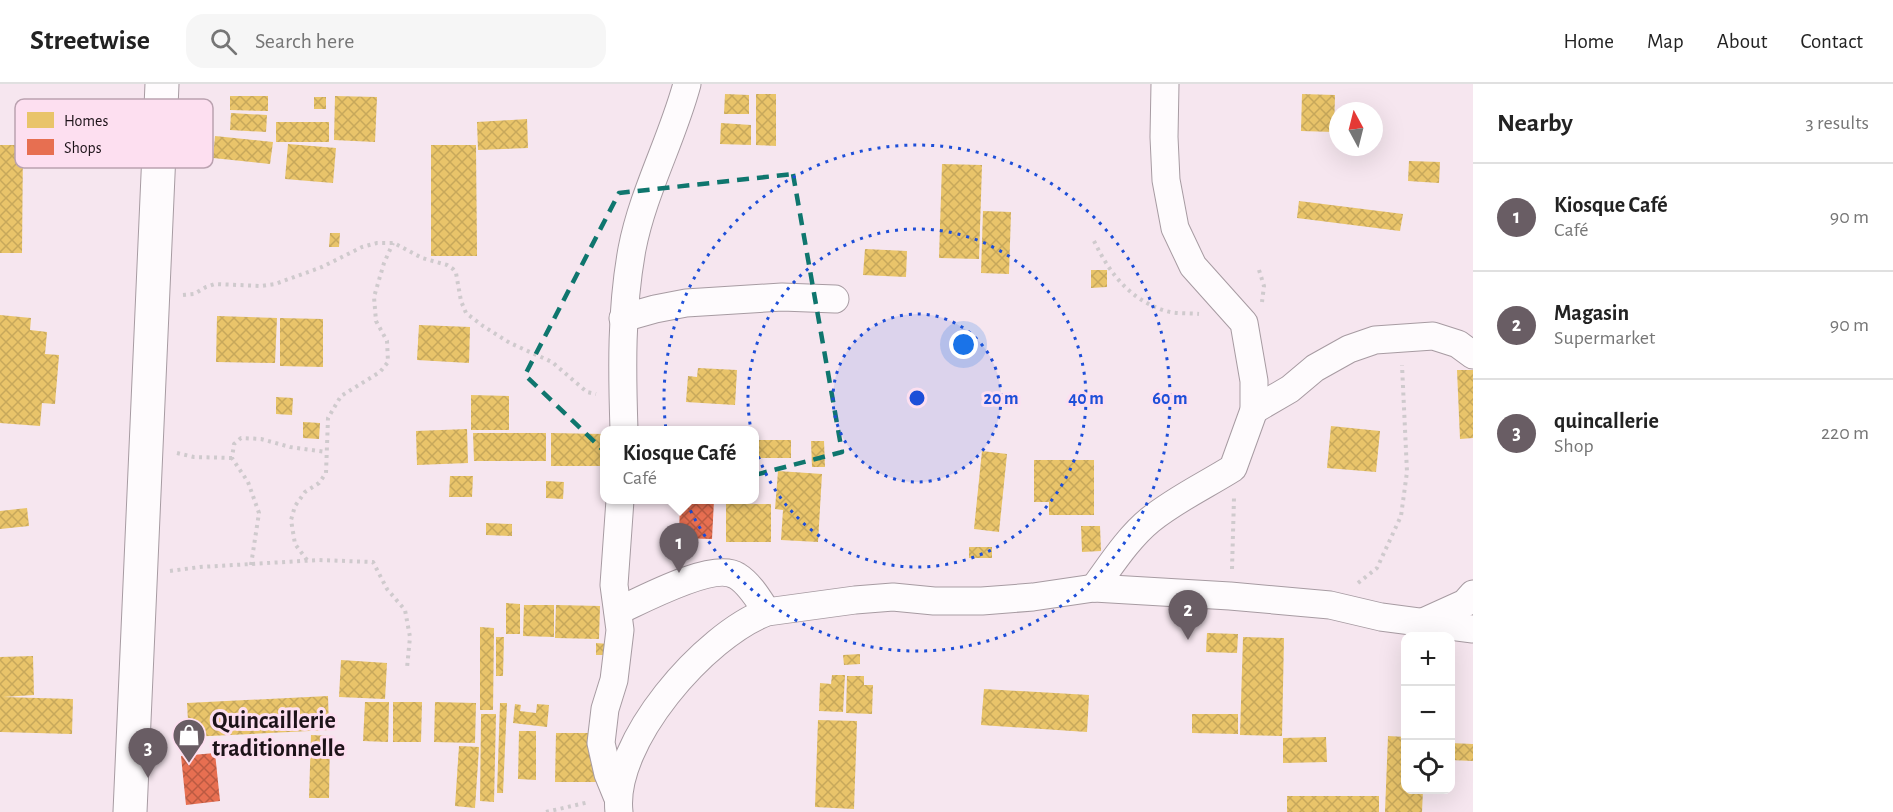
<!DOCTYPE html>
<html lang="en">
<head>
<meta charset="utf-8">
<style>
  :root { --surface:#fff; --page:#f6f6f6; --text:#222; --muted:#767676; --line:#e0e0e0; --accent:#695d64 }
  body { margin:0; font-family:"Alegreya Sans",sans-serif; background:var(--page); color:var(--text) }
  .controls { position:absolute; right:18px; bottom:18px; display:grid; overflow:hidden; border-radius:12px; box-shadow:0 6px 24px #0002 }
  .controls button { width:54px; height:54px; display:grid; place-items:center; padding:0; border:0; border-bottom:2px solid var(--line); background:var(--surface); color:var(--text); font:30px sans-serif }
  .compass { position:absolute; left:1329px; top:18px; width:54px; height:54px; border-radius:50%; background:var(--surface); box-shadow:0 6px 24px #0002; rotate:353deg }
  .you { position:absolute; left:964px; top:261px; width:21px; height:21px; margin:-15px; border:4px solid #fff; border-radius:50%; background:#1a73e8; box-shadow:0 0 0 9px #1a73e833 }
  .badge { display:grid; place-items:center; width:39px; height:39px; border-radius:50%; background:var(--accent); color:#fff; font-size:20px; font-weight:700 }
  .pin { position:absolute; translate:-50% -50px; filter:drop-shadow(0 2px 3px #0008) }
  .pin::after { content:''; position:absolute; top:32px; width:21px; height:18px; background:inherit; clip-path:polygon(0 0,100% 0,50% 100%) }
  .popup { position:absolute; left:600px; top:342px; width:159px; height:78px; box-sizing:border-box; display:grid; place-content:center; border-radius:12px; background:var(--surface); filter:drop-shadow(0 2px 4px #0005); font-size:20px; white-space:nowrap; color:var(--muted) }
  .popup b { font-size:22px; color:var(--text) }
  .popup::after { content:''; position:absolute; left:50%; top:100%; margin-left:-12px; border:12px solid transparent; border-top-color:var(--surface) }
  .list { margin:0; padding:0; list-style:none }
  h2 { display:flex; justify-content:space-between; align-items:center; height:78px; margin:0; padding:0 24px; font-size:26px }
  h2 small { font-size:20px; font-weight:400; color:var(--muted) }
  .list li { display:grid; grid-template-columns:39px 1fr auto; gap:18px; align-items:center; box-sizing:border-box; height:108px; padding:0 24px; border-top:2px solid var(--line) }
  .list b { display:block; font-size:22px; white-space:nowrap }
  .list p { margin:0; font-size:20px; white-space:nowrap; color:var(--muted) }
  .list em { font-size:20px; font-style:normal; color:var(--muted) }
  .icon { flex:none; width:33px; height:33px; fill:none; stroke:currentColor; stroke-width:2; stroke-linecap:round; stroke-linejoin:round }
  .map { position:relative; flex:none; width:1473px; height:728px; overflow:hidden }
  header { display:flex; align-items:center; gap:36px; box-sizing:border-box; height:84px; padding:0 30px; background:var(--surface); border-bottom:2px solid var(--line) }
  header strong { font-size:28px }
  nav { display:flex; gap:33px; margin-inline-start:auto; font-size:21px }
  .search { width:420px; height:54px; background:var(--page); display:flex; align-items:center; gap:15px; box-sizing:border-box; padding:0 21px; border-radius:18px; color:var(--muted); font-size:22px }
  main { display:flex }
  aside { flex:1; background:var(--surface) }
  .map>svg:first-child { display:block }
  .homes { fill:url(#homes-cross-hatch) }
  .shops { fill:url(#shops-cross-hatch) }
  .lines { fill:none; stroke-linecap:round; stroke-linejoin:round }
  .minor-casing { stroke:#a79ba2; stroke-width:29 }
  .tertiary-casing { stroke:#a79ba2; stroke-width:35 }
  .path { stroke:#cfcacd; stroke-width:4; stroke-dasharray:3 4.5; stroke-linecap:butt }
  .minor { stroke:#fefbfd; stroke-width:27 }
  .tertiary { stroke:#fefbfd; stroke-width:33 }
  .marked { fill:none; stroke:#0f766e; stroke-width:4.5; stroke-dasharray:12 8; stroke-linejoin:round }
  .ring { fill:none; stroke:#1d4ed8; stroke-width:3; stroke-dasharray:3 6 }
  .labels { text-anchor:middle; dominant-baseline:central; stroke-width:6; stroke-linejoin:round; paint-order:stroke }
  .poi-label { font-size:24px; font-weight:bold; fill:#1d1319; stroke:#fddff0; text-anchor:start }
  .key { fill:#fddff0; stroke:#baa2b0; stroke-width:1.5 }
  .key-label { font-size:16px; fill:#1d1319 }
  .centre { fill:#1d4ed8; stroke:#fddff0; stroke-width:3 }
  .ring-label { font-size:18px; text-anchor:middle; font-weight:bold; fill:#1d4ed8; stroke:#fddff0; stroke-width:6; stroke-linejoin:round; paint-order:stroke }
</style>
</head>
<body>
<header>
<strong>Streetwise</strong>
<div class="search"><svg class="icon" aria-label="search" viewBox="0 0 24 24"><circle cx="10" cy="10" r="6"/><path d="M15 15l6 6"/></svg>Search here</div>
<nav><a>Home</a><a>Map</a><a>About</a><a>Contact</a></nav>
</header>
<main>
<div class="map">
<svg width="1473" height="728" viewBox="0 0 1473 728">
  <defs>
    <pattern id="homes-cross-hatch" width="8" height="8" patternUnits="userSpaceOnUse" patternTransform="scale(1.5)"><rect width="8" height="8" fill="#e9c46a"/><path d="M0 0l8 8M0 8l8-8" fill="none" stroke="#c7a85b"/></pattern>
    <pattern id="shops-cross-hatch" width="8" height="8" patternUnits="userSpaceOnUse" patternTransform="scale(1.5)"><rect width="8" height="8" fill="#e76f51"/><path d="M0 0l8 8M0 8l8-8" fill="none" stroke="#bb5a42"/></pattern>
  </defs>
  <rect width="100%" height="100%" fill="#f6e6ef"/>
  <g class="homes">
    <polygon points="725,10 749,11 749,30 724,30"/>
    <polygon points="756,10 776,10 776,62 756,61"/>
    <polygon points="1302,10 1335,11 1334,48 1301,47"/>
    <polygon points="230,12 268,12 268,27 230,26"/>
    <polygon points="335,12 377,13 375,58 334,56"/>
    <rect x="314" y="13" width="12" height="12"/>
    <polygon points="231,29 267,31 266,48 230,46"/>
    <polygon points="527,35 528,64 478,66 477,38"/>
    <rect x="276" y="38" width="53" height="20"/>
    <polygon points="721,39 751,41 751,61 720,60"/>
    <polygon points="215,52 273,58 270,80 213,74"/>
    <polygon points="288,60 336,64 333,99 285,95"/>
    <polygon points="0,61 23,61 22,169 0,169"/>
    <polygon points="431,61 476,61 477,172 431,172"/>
    <polygon points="1409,77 1440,78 1439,99 1408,97"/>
    <polygon points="942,80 982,81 979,175 939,174"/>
    <polygon points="1299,117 1403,130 1400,147 1297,134"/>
    <polygon points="983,127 1011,128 1009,190 981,189"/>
    <polygon points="330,149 340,149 339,163 329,163"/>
    <polygon points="865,165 907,167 906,193 863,191"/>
    <polygon points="1091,186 1107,186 1107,203 1091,204"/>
    <polygon points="0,231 31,234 30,246 47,248 45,270 59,271 55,320 42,319 40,342 0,339"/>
    <polygon points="217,232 277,234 275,279 216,278"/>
    <polygon points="280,234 323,235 323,283 280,282"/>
    <polygon points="419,241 470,243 469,279 417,276"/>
    <polygon points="698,284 737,286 735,321 686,318 688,292 697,293"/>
    <polygon points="1457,286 1473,286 1473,354 1460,355"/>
    <polygon points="471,311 509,312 509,346 471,346"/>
    <polygon points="276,313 293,314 292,331 276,330"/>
    <polygon points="303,338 320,339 319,355 303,354"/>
    <polygon points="1331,342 1380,347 1376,388 1327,384"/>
    <polygon points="467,345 468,379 417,381 416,347"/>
    <polygon points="473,349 546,349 546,377 474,377"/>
    <polygon points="551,349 604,350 604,382 551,382"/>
    <rect x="754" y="356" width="37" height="18"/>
    <polygon points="811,357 824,357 825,383 812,383"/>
    <polygon points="982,367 1007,370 999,448 974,445"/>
    <polygon points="1034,376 1094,376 1094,431 1049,431 1049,418 1034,418"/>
    <polygon points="778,387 822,390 818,458 781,456 783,426 775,425"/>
    <polygon points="450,392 473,392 472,413 449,413"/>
    <polygon points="546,397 564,398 563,415 546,414"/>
    <rect x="726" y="420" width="45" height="38"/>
    <polygon points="27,424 29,442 0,445 0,427"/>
    <polygon points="486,439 512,440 512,452 486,451"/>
    <polygon points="1081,442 1100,442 1101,467 1082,468"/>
    <rect x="969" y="463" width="23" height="11"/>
    <polygon points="506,519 520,520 520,550 506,550"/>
    <polygon points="524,521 554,521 554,553 523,552"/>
    <polygon points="556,521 600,522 599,555 555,554"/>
    <polygon points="480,543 494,544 493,626 480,626"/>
    <polygon points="1207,549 1238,550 1237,569 1206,568"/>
    <polygon points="496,553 504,553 503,592 496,592"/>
    <polygon points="1243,553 1284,554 1282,652 1240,651"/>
    <polygon points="596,559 609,560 609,571 596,571"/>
    <polygon points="860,570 860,580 844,581 843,571"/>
    <polygon points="33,572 34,611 3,613 73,615 72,650 0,648 0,573"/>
    <polygon points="341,576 387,579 385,615 339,613"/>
    <polygon points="832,591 845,591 843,628 819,627 820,599 831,600"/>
    <polygon points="847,592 864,592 864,601 873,601 872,630 846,629"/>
    <polygon points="984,605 1089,611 1087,648 981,641"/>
    <polygon points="328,612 329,646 189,653 187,619"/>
    <polygon points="365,618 389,618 388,658 363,657"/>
    <polygon points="393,618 422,618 421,658 393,658"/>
    <polygon points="435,618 476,619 475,659 434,658"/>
    <polygon points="500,619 507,619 503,709 497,709"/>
    <polygon points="515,620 521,621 520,627 536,629 537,620 549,621 547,643 513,639"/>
    <polygon points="481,630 496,630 494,718 480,717"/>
    <polygon points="1192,630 1238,630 1238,650 1192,649"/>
    <polygon points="818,636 857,637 854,725 815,723"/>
    <polygon points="519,647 536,647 536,696 518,695"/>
    <polygon points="556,649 599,649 598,698 555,698"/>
    <polygon points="311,651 330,652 329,714 309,714"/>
    <polygon points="1388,652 1406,653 1406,706 1423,706 1422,728 1385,728"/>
    <polygon points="1326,653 1327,678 1283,679 1283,654"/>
    <polygon points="1450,659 1473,660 1473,677 1450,676"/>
    <polygon points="459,662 479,663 475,724 455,722"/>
    <rect x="1287" y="712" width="92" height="16"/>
  </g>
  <g class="shops">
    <polygon points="680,416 714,416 712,455 679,454"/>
    <polygon points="215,669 220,717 186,721 181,672"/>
  </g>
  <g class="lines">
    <g class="minor-casing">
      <g id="minor">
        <polyline points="623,234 655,225 686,219 782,213 835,215"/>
        <polyline points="1254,326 1290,305 1315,284 1349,265 1375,256 1433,252 1458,260 1473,271"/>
        <path d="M624,346C622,286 621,225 632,165C643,108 672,56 687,0"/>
        <path d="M1094,504C1111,481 1128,454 1150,436C1176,415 1206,401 1233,384L1254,326V297L1244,239L1193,182L1175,144L1166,96L1164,53L1165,0"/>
        <path d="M618,527C642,516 714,477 737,492C750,500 759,516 767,528"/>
        <polyline points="1423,538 1465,519 1473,510"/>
        <polyline points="617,712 608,690 601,659 605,625 614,596 620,546 614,501 620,416"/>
        <path d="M619,728C611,658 705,551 767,528L855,516L893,513L934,517H982L1033,513L1094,504L1230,512L1330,521L1381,533L1473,545"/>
      </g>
    </g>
    <g class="tertiary-casing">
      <polyline id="tertiary" points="130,728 162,0"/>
    </g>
    <g class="path">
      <path d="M1094,157C1110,190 1130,216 1166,227C1176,230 1188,229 1199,230"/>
      <polyline points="1259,186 1264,202 1262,218"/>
      <polyline points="183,211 194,210 206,203 215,200 261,202 275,200 322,183 362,163 377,159 394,159 422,174 447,181 453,185 456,189 461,217 466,229 483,242 510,259 552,278 587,308 596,310"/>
      <polyline points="177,369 194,373 232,374"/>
      <polyline points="307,476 295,460 291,436 295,422 305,408 319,399 326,389 328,334 341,312 380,288 388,278 387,257 376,237 374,213 384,179 393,159"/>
      <polyline points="251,481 259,429 248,398 232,374 234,360 241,354 261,355 290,363 326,368"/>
      <polyline points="1232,485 1234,414"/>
      <polyline points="170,487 200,483 319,476 373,478 387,505 405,526 410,553 407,584"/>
      <polyline points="1358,499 1377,484 1401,432 1407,388 1402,281"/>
      <polyline points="546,728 589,718"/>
    </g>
    <use href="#minor" class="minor"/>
    <use href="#tertiary" class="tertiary"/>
  </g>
  <path class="marked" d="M793,90L842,368L656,417L525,291L619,109Z"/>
  <circle cx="917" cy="314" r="84" fill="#1d4ed8" fill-opacity=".12"/>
  <g class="ring">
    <circle cx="917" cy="314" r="84"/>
    <circle cx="917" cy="314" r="169"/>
    <circle cx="917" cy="314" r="253"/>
  </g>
  <defs>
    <g id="shop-pin" transform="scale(1.725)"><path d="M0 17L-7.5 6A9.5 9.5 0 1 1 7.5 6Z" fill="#695d64" stroke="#fddff0"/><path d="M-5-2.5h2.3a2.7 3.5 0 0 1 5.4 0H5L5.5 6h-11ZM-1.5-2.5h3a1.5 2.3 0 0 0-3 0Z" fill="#fff"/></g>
  </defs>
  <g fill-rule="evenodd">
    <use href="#shop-pin" x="189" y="651"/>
  </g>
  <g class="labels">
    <g class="poi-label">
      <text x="212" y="637">Quincaillerie<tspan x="212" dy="28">traditionnelle</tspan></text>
    </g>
  </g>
  <rect x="15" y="15" width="198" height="69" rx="9" class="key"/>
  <rect x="27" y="28" width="27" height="16" fill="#e9c46a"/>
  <rect x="27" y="55" width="27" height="16" fill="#e76f51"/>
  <g class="key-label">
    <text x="64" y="42">Homes</text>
    <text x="64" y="69">Shops</text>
  </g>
  <circle cx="917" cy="314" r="9" class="centre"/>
  <g class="ring-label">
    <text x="1001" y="320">20 m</text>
    <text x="1086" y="320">40 m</text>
    <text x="1170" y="320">60 m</text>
  </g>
</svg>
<div class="controls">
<button>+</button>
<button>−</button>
<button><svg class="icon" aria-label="locate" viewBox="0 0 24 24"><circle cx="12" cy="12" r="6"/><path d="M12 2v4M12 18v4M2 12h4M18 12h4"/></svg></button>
</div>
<svg class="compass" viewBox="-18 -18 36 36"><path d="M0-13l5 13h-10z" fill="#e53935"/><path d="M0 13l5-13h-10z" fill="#767676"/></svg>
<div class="you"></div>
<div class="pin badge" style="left:679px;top:489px">1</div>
<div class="popup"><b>Kiosque Café</b>Café</div>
<div class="pin badge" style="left:1188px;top:556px">2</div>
<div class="pin badge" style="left:148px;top:694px">3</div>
</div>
<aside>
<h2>Nearby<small>3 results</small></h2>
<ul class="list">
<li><span class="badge">1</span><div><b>Kiosque Café</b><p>Café</p></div><em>90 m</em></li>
<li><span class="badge">2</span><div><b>Magasin</b><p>Supermarket</p></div><em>90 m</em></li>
<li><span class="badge">3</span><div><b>quincallerie</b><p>Shop</p></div><em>220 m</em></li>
</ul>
</aside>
</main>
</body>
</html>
